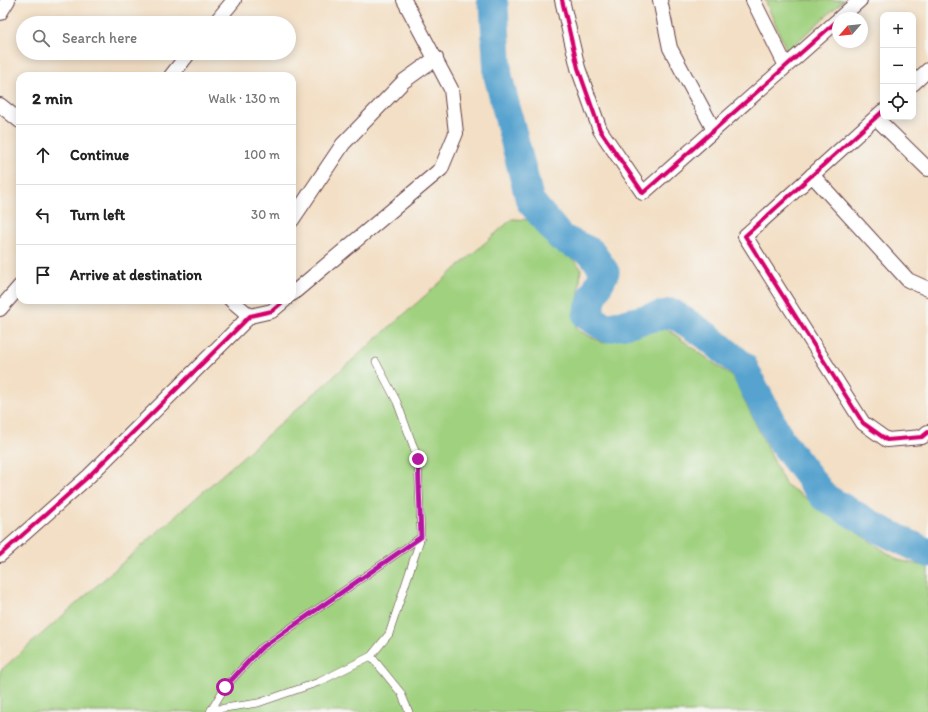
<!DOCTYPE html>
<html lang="en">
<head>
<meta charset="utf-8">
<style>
  :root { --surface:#fff; --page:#f2f2f2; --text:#222; --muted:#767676; --line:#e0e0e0 }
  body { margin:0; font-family:Itim,sans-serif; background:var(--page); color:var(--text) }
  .controls { position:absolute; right:12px; top:12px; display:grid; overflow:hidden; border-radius:8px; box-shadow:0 2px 10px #0003 }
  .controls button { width:36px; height:36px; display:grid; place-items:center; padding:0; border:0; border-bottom:1px solid var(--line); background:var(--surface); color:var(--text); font:20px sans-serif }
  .compass { position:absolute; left:832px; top:12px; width:36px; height:36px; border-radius:50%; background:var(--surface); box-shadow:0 2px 10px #0003; rotate:242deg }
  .stop { position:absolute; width:12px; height:12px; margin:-9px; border:3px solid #b5179e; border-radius:50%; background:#fff }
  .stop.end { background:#b5179e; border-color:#fff; box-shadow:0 1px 4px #0008 }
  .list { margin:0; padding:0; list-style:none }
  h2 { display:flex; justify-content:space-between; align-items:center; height:52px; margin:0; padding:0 16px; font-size:17px }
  h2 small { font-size:13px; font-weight:400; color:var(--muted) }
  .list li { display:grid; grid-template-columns:26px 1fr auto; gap:12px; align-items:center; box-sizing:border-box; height:60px; padding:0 16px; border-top:1px solid var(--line) }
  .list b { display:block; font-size:15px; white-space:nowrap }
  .list em { font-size:13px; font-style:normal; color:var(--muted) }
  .icon { flex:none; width:22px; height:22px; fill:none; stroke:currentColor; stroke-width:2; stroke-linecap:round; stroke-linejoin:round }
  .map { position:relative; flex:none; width:928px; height:712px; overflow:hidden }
  .search { position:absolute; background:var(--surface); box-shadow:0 2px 10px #0003; left:16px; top:16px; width:280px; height:44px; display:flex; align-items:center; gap:10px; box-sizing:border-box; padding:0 14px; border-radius:22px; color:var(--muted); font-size:15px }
  .panel { position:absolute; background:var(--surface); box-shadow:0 2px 10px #0003; left:16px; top:72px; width:280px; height:232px; border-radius:12px }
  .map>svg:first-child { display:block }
  .green { fill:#a0d17f; stroke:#757855 }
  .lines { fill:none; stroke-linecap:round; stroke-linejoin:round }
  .river { stroke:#56a3cf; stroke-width:29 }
  .lane-casing { stroke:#633c42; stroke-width:8 }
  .street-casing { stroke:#633c42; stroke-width:16 }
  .lane { stroke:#fff; stroke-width:7 }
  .street { stroke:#fff; stroke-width:14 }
  .cycleway-casing { stroke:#f6f6f2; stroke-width:6 }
  .cycleway { stroke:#d6006c; stroke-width:4 }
  .route { stroke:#b5179e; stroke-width:5 }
</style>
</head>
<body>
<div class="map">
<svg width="928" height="712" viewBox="0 0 928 712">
  <rect width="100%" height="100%" fill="#f6f6f2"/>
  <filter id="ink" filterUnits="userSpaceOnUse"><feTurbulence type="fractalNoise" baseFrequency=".025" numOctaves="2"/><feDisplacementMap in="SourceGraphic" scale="8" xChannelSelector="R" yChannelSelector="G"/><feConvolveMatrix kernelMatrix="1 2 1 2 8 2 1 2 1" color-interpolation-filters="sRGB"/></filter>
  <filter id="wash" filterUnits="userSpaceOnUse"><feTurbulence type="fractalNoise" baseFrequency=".012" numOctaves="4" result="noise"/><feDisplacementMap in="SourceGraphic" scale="16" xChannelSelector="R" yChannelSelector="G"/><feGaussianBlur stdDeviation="0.9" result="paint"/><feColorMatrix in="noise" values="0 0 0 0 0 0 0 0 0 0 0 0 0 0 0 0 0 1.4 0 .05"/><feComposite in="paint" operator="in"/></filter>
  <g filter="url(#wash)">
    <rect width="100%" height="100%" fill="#f3dfc5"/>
    <g class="green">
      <polygon points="765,0 844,0 787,51"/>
      <polygon points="512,219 536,220 581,268 576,329 603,343 663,326 733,377 785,484 898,560 928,567 928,712 0,712 0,671"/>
    </g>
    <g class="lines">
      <polyline class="river" points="491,0 494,5 498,76 530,201 561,238 591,252 605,272 594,294 587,316 607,328 672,313 707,336 743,366 780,439 824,497 881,530 928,553"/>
    </g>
  </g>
  <g filter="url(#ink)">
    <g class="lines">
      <g class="lane-casing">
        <g id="lane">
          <polyline points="371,656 401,693 409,712"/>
          <polyline points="211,710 258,703 319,682 371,656 389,634 421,537 418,459 397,402 376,362"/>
          <polyline points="210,712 225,687 260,649 421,537"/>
        </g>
      </g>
      <g class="street-casing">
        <g id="street">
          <polyline points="562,0 578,68 600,130 643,193 838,20"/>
          <polyline points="660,0 670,48 714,130"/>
          <polyline points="753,0 786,66"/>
          <polyline points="0,13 8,0"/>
          <polyline points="840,18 860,0"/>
          <polyline points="215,23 234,0"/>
          <polyline points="171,76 189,53"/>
          <polyline points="913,84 928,70"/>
          <polyline points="0,105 20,121"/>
          <polyline points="883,111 745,236 863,423 887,440 922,437 928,432"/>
          <polyline points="876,118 928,169"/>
          <polyline points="812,175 908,280 928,289"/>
          <polyline points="292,220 343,144 404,81 436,58"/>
          <polyline points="292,294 441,169 456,133 451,89 404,0"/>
          <polyline points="231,300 250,316"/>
          <polyline points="0,309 20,286"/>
          <polyline points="0,555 89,476 250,316 272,311 285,300"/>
        </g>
      </g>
      <use href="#lane" class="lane"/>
      <use href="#street" class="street"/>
      <g class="cycleway-casing">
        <g id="cycleway">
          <polyline points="562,0 578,68 600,130 643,193 838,20"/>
          <polyline points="883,111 745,236 863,423 887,440 922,437 928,432"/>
          <polyline points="0,555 89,476 250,316 272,311 285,300"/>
        </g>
      </g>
      <use href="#cycleway" class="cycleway"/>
    </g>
  </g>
  <g class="lines" filter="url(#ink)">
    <polyline class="route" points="225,687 260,649 421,537 418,459"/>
  </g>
</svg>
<div class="controls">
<button>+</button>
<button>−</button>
<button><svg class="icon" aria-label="locate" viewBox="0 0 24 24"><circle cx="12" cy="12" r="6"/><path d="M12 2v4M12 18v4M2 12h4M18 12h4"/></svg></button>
</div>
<svg class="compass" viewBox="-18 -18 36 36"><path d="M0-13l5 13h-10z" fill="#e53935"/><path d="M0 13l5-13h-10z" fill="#767676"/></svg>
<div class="stop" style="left:225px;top:687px"></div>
<div class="stop end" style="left:418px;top:459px"></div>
<div class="search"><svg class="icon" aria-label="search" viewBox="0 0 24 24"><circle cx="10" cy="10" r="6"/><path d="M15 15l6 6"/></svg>Search here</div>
<section class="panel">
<h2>2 min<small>Walk · 130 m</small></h2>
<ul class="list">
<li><svg class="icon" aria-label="ahead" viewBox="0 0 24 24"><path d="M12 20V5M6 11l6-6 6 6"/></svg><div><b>Continue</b></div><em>100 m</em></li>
<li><svg class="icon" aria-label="left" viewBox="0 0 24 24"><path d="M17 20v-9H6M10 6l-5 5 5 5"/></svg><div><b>Turn left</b></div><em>30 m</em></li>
<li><svg class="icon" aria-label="arrive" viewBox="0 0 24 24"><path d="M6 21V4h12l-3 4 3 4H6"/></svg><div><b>Arrive at destination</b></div></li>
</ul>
</section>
</div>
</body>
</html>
